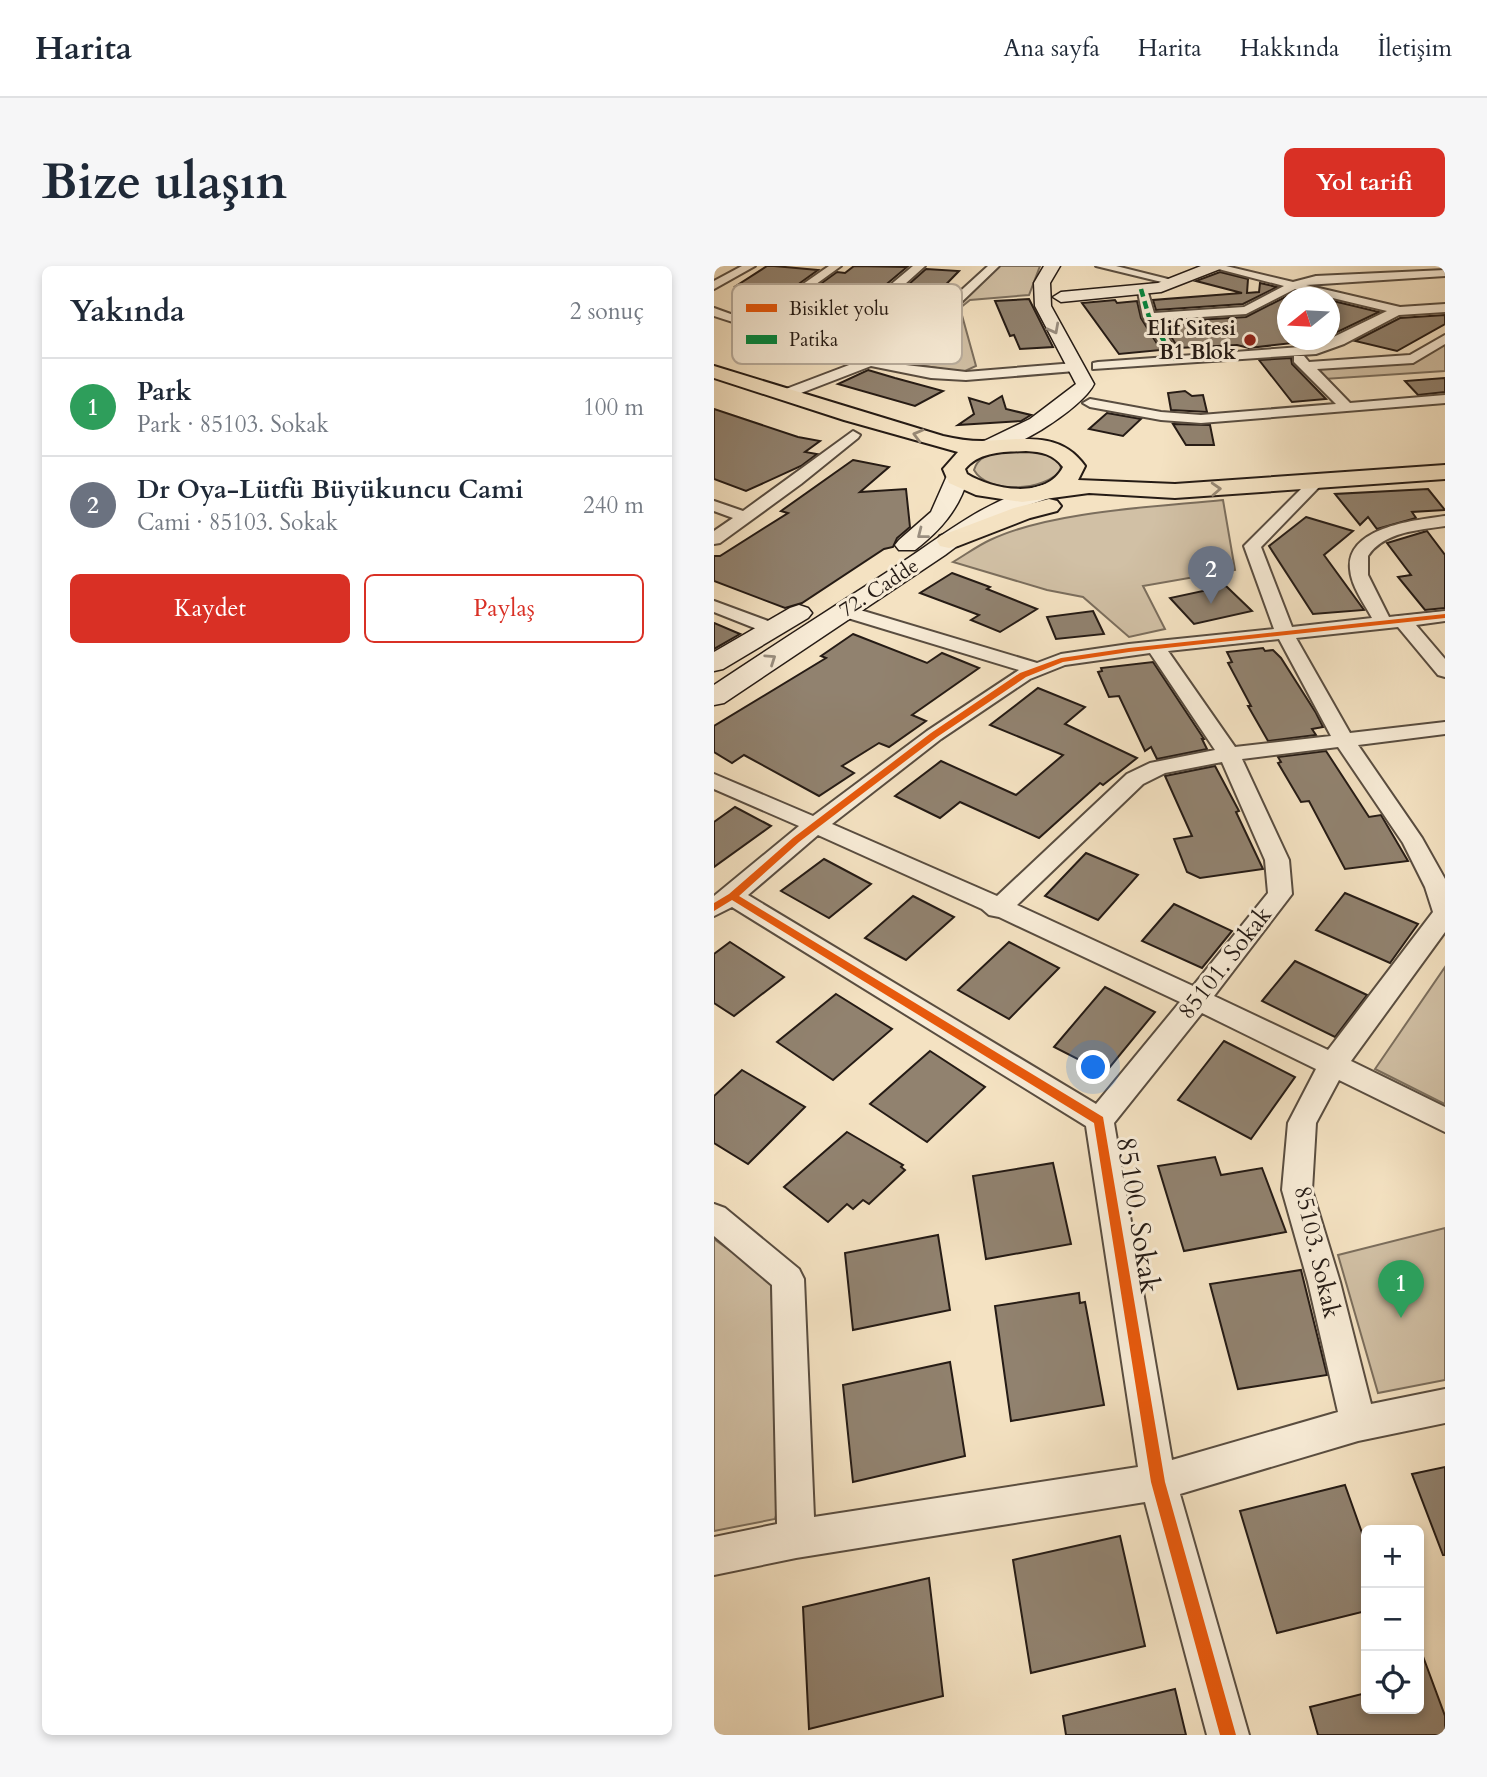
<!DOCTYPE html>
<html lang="tr">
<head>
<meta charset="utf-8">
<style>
  :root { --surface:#fff; --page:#f6f6f7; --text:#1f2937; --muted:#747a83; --line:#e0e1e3; --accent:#d93025 }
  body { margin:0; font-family:Cardo,serif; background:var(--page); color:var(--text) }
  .controls { position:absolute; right:21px; bottom:21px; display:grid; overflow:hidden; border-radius:10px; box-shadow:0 4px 10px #0003 }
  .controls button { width:63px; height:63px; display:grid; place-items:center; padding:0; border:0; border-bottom:2px solid var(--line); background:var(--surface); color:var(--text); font:35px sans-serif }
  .compass { position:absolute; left:563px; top:21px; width:63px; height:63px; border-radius:50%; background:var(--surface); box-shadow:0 4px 10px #0003; rotate:252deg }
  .you { position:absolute; left:380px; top:802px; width:24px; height:24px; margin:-18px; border:5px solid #fff; border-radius:50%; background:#1a73e8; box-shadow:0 0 0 10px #1a73e833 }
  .badge { display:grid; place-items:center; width:46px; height:46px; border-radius:50%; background:var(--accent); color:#fff; font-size:23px; font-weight:700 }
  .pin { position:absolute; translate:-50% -58px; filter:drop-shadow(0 2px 4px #0008) }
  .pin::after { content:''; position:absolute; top:37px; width:24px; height:21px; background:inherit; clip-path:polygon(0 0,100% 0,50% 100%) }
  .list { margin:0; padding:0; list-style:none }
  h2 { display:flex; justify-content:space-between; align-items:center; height:91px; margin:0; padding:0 28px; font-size:30px }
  h2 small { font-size:23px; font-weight:400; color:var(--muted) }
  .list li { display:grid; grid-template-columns:46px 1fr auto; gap:21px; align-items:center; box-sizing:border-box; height:98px; padding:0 28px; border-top:2px solid var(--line) }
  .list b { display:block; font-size:26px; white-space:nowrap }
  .list p { margin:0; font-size:23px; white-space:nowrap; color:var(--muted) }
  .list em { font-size:23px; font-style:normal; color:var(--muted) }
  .actions { display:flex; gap:14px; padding:21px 28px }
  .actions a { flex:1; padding:16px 0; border:2px solid var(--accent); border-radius:10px; text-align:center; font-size:24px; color:var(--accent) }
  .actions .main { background:var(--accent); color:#fff }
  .icon { flex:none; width:38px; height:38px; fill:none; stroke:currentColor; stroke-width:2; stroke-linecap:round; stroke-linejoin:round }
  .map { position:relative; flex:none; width:731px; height:1469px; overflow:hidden; border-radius:10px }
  header { display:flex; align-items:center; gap:42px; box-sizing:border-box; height:98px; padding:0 35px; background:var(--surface); border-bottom:2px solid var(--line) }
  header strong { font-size:33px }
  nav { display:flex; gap:38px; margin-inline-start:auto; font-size:24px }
  .intro { display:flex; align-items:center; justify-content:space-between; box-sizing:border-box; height:168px; padding:0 42px }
  h1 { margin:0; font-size:49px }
  .button { padding:18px 32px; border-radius:10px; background:var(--accent); color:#fff; font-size:24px; font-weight:700 }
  main { display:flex; gap:42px; padding:0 42px }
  aside { flex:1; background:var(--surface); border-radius:10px; box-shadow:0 4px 10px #0003 }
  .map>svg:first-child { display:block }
  .green { fill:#d1c0a5; stroke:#7b6e5d; stroke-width:2 }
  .building { fill:#91826f; stroke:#251b15; stroke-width:2 }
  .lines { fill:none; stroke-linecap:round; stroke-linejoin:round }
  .street-casing { stroke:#594d40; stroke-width:4 }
  .secondary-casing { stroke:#251b15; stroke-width:3 }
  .primary-casing { stroke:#251b15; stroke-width:4 }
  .street { fill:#f8ecd7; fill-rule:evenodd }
  .secondary { fill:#f8ecd7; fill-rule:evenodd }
  .primary { fill:#f4e2c2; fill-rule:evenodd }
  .quiet { stroke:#00873e; stroke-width:4.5; stroke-dasharray:8 4.5; stroke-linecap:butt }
  .cycleway-casing { stroke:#f8ecd7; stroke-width:5 }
  .cycleway { fill:#e8590c; fill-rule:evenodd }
  .oneway { stroke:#998e80 }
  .oneway2 { stroke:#978874 }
  .poi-dot { fill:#8f2418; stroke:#f8ecd7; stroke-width:2.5 }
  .labels { text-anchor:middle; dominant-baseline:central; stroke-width:6; stroke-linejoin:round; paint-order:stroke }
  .far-poi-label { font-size:21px; font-weight:bold; fill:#251b15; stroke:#f8ecd7; text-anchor:end }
  .far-street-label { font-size:21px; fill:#251b15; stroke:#f8ecd7 }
  .street-label { font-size:24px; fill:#251b15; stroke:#f8ecd7 }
  .near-street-label { font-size:28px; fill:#251b15; stroke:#f8ecd7 }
  .key { fill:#f8ecd7; stroke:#b9ad9d; stroke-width:2 }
  .key-label { font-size:19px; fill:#251b15 }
</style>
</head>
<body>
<header>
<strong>Harita</strong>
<nav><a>Ana sayfa</a><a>Harita</a><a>Hakkında</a><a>İletişim</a></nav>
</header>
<div class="intro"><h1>Bize ulaşın</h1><a class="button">Yol tarifi</a></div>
<main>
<aside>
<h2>Yakında<small>2 sonuç</small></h2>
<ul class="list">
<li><span class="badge" style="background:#2e9e5b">1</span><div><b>Park</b><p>Park · 85103. Sokak</p></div><em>100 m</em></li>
<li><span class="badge" style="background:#6b7280">2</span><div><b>Dr Oya-Lütfü Büyükuncu Cami</b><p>Cami · 85103. Sokak</p></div><em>240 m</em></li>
</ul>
<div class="actions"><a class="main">Kaydet</a><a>Paylaş</a></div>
</aside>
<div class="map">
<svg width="731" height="1469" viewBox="0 0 731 1469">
  <rect width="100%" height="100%" fill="#f4e2c2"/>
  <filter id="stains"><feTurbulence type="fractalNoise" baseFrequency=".00286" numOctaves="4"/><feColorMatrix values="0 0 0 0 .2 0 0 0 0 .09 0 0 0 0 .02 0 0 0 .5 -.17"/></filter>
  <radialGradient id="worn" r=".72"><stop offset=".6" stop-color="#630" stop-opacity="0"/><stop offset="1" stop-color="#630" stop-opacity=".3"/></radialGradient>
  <g class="green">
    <polygon points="285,0 326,0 315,29 256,34 246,42 262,100 249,106 184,96"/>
    <polygon points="731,76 731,105 610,113 598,101 704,94"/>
    <path d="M293,184C309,184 346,181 347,204C331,225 274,229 260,204C264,189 280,187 293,184Z"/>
    <path d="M509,234L521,304L429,320L451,363L415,371L369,331L333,324L239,296C251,289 263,280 276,274C337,245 441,241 509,234Z"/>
    <polygon points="731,701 731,838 661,803"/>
    <polygon points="731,962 731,1114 664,1127 624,989"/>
    <polygon points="0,973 57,1014 65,1239 61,1253 0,1265"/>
  </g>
  <g class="building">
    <polygon points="53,0 60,0 104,4 75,25 22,20"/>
    <polygon points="140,0 193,1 137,48 85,42 102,28 94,27 123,6 131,7"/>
    <polygon points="212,3 245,5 214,37 177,34"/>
    <polygon points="506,6 534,13 533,27 545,26 546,17 563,21 529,38 442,44 439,34 528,27 482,15"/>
    <polygon points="581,26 605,32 573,32 573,74 605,74 535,82 523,79 464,82 448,56 532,51"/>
    <polygon points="315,33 339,81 306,83 300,69 296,70 281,35"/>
    <polygon points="401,34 403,37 423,35 427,52 447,84 405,88 368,37"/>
    <polygon points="615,34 665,46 615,70"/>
    <polygon points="731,49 731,58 683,85 641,75 686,52"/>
    <polygon points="577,92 578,98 612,133 578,136 545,94"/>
    <polygon points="154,104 181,112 229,125 201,140 124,118"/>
    <polygon points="731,112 731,126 704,129 691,115"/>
    <polygon points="471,125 478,130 489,129 493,146 457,144 454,127"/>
    <polygon points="288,130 292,143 317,149 307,155 244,159 260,148 255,132 275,138"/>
    <polygon points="0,143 84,171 106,175 91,186 103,188 87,200 32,225 0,213"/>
    <polygon points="393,147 427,153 409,170 375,163"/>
    <polygon points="459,158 496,159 500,179 472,179"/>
    <polygon points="139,194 175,201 146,226 192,223 196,261 183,272 179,281 170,283 88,337 71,342 0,315 0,290 6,290 74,247 67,245"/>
    <polygon points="714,223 731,244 698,246 702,252 663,263 654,251 646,259 621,228"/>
    <polygon points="592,251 639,265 610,289 650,344 599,348 555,280"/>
    <polygon points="713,265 731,289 731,342 711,344 684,311 697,309 673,277"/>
    <polygon points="238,307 276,321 273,323 323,343 286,366 257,354 265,349 206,327"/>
    <polygon points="512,320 538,345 480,358 456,332"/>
    <polygon points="379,345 390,368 342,373 333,351"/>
    <polygon points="0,357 26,368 0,383"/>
    <polygon points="139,368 213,397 228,387 265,402 198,449 212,455 175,481 165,477 128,500 140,507 105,530 30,489 18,497 0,486 0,460 112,392 107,390"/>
    <polygon points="549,382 551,385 559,384 567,392 602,447 609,461 598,463 602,469 554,475 534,440 537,440 514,397 518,396 513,386"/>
    <polygon points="439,396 490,473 488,473 493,483 443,493 437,481 431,485 405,430 395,431 384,406 388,405 387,402"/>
    <polygon points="324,422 371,441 351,458 423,492 389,519 386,517 325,572 246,536 226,552 181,530 227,495 302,529 349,489 276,459"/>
    <polygon points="612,485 655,551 667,549 694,595 631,603 595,535 587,536 564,497 567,496 564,491"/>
    <polygon points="501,500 525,545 522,546 549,603 486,612 473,606 460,573 478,570 451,510"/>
    <polygon points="21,541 57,560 0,601 0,556"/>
    <polygon points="372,587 424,609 384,654 331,630"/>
    <polygon points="110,593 157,618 115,652 67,625"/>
    <polygon points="631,627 704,658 676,697 602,664"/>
    <polygon points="199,630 240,651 192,694 151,672"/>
    <polygon points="460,638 518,665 488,702 428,675"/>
    <polygon points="16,676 70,711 20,750 0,737 0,688"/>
    <polygon points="295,676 345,702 295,753 244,724"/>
    <polygon points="581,695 653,729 621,771 548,735"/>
    <polygon points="391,721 441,746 391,807 340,781"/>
    <polygon points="122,728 178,763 119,814 63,776"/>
    <polygon points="510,775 581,811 537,873 464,834"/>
    <polygon points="216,785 271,821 213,876 156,838"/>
    <polygon points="28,804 91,841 34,898 0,877 0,830"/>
    <polygon points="133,866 189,899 187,901 191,904 155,938 149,934 139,943 133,938 114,956 70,921"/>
    <polygon points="501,891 507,909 548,902 572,966 470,985 444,900"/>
    <polygon points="339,897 357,978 272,993 259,910"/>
    <polygon points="224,969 236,1044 139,1064 131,987"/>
    <polygon points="587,1004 613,1109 524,1123 496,1018"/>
    <polygon points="365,1027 366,1037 371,1036 390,1139 297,1155 281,1040"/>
    <polygon points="236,1096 251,1190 139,1216 129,1119"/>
    <polygon points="731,1201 731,1289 729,1289 698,1208"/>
    <polygon points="631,1219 652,1278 652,1345 563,1367 526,1245"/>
    <polygon points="406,1270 431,1380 317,1407 299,1294"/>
    <polygon points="215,1312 229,1430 95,1463 89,1341"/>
    <polygon points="707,1385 731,1450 731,1469 604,1469 596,1441 652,1427 652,1443 705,1443 705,1386"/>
    <polygon points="461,1423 472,1469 352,1469 349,1450"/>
  </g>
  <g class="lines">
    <g class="street-casing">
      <g id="street">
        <polygon points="28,0 41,0 0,23 0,15"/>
        <path d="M115,0H127L47,58L106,78L199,0H211L171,36L229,41L274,0H285L183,98L252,106L361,97L367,101L361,105L252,114L217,112L157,100L74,132H64V126L143,96L0,50V42L36,55ZM163,42L222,48L171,95L118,81Z"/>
        <polygon points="382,0 402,0 466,16 460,19"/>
        <path d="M493,0H512L579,16L602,10L731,4V10L592,19L686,41L731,38V46L685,49L630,78L602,88L379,103V97L384,96L454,91L429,51L423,21L433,23L440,47L530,41L570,20ZM581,23L673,45L601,80L466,90L443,54L532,48Z"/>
        <polygon points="731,69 731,78 699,97 603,103 636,137 731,129 731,137 487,157 447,154 376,141 369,137 376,133 447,146 487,149 622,138 580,96 580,90 590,90 595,96 696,89"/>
        <polygon points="139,165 146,169 144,172 87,218 6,277 0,278 0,265 19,252 0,245 0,235 29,245"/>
        <path d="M603,210L611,215L608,218L547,281L578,361L658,352C650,337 637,320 636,303C632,261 702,254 731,250V260C705,264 669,266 654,290V309L675,351L731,345V355L702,359L731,393V411L724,409L684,361L582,372L636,467L731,456V468L644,479L708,572L731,613V666L637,795L731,841V866L625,814L602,857L598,924L626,1016L657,1138L731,1123V1157L644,1175L466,1228L535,1469H493L431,1236L82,1292L0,1309V1271L63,1258L58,1019L0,970V938L11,942L85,1003L90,1013L100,1251L424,1201L372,860L18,641L0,650V630L85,560L0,523V508L99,550L213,465L305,404L124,349L121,345L124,341H136L323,397L347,388L415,378L560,363L530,280L598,212ZM565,373L617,470L521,481L454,385ZM436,387L501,484L436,497L413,508L283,630L118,558L227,473L316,413L351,399ZM624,481L689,577L711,621L719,646L614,784L500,730L578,628L575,594L528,493ZM508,496L551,594L554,627L479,720L303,639L429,518L451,507ZM104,569L268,643L275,649L285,651L466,736L382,838L34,629ZM488,747L602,803L574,857L568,924L594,1016L624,1146L458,1194L400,857Z"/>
        <polygon points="0,335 65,359 67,363 58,369 0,346"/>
      </g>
    </g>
    <g class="secondary-casing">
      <g id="secondary">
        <path d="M330,0H346L336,17L337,40L380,118C369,142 290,193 264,186L261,182L264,178L316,153L362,118L321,40L320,17Z"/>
        <polygon points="487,0 509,0 506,3 447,26 347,36 339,31 347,26 444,17"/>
        <path d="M243,206L251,207L254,212C245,243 227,264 201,284H185L181,279L185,274L217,246L232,212L235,207Z"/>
        <path d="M336,217L344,219L347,224L344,229L297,245L271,259L231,289L10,437L0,439V419C60,379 121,340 181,301C236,265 270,234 336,217Z"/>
        <polygon points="85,339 94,342 98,347 94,352 9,403 0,405 0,386 76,342"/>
      </g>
    </g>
    <g class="primary-casing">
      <g id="primary">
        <path d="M0,100L229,170C242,173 255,175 268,175C306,174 346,164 371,200L364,214L461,218L731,199V213L461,232L375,227L308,236L262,229L235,217L229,203L244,186L130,154L0,112ZM312,185C328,186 339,188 349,201C332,234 279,224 253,208L251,203C266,185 291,186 312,185Z"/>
        <polygon points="335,233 343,235 347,240 343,245 316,252 244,280 235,282 226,280 223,275 226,270 300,242"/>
      </g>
    </g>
    <use href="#street" class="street"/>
    <use href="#secondary" class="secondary"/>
    <use href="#primary" class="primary"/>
    <polyline class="quiet" points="427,23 435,51 462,94"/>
    <g class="cycleway-casing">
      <polygon id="cycleway" points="731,348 731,352 415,386 349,396 312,411 223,471 85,576 25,630 389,851 451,1216 522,1469 506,1469 437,1216 380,857 18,634 0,645 0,637 15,628 79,572 217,467 306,407 347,392 415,382"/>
    </g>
    <use href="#cycleway" class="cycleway"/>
  </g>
  <defs><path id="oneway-chevron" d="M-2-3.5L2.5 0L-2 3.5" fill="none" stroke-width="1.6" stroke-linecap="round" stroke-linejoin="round" transform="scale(1.75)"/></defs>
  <g class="oneway">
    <use href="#oneway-chevron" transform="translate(340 63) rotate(62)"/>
    <use href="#oneway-chevron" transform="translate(208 268) rotate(142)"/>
    <use href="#oneway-chevron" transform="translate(57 393) rotate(-34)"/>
  </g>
  <g class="oneway2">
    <use href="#oneway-chevron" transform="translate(204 169) rotate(-165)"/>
    <use href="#oneway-chevron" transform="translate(502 223) rotate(-3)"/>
  </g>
  <circle class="poi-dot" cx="536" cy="74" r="7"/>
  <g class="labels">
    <g class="far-poi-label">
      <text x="522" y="62">Elif Sitesi<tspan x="522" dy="24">B1 Blok</tspan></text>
    </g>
    <g class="far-street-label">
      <text transform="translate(165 322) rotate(-33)">72. Cadde</text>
    </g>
    <g class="street-label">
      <text transform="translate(511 697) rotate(-52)">85101. Sokak</text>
      <text transform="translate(603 986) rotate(77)">85103. Sokak</text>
    </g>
    <g class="near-street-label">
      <text transform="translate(424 949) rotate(81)">85100. Sokak</text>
    </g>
  </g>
  <rect x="18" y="18" width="230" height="80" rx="10" class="key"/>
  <rect x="32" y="38" width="31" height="8" fill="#e8590c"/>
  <rect x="32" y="69" width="31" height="9" fill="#00873e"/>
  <g class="key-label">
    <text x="75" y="49">Bisiklet yolu</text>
    <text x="75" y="80">Patika</text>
  </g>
  <rect width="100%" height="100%" filter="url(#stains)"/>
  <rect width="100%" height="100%" fill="url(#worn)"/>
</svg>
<div class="controls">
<button>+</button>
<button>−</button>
<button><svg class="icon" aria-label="locate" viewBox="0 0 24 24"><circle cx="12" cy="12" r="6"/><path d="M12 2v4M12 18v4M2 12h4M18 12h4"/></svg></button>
</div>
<svg class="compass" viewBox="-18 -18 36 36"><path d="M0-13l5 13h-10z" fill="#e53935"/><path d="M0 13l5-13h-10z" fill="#747a83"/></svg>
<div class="you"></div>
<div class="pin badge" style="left:687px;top:1052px;background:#2e9e5b">1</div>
<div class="pin badge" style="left:497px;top:338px;background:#6b7280">2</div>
</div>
</main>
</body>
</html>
